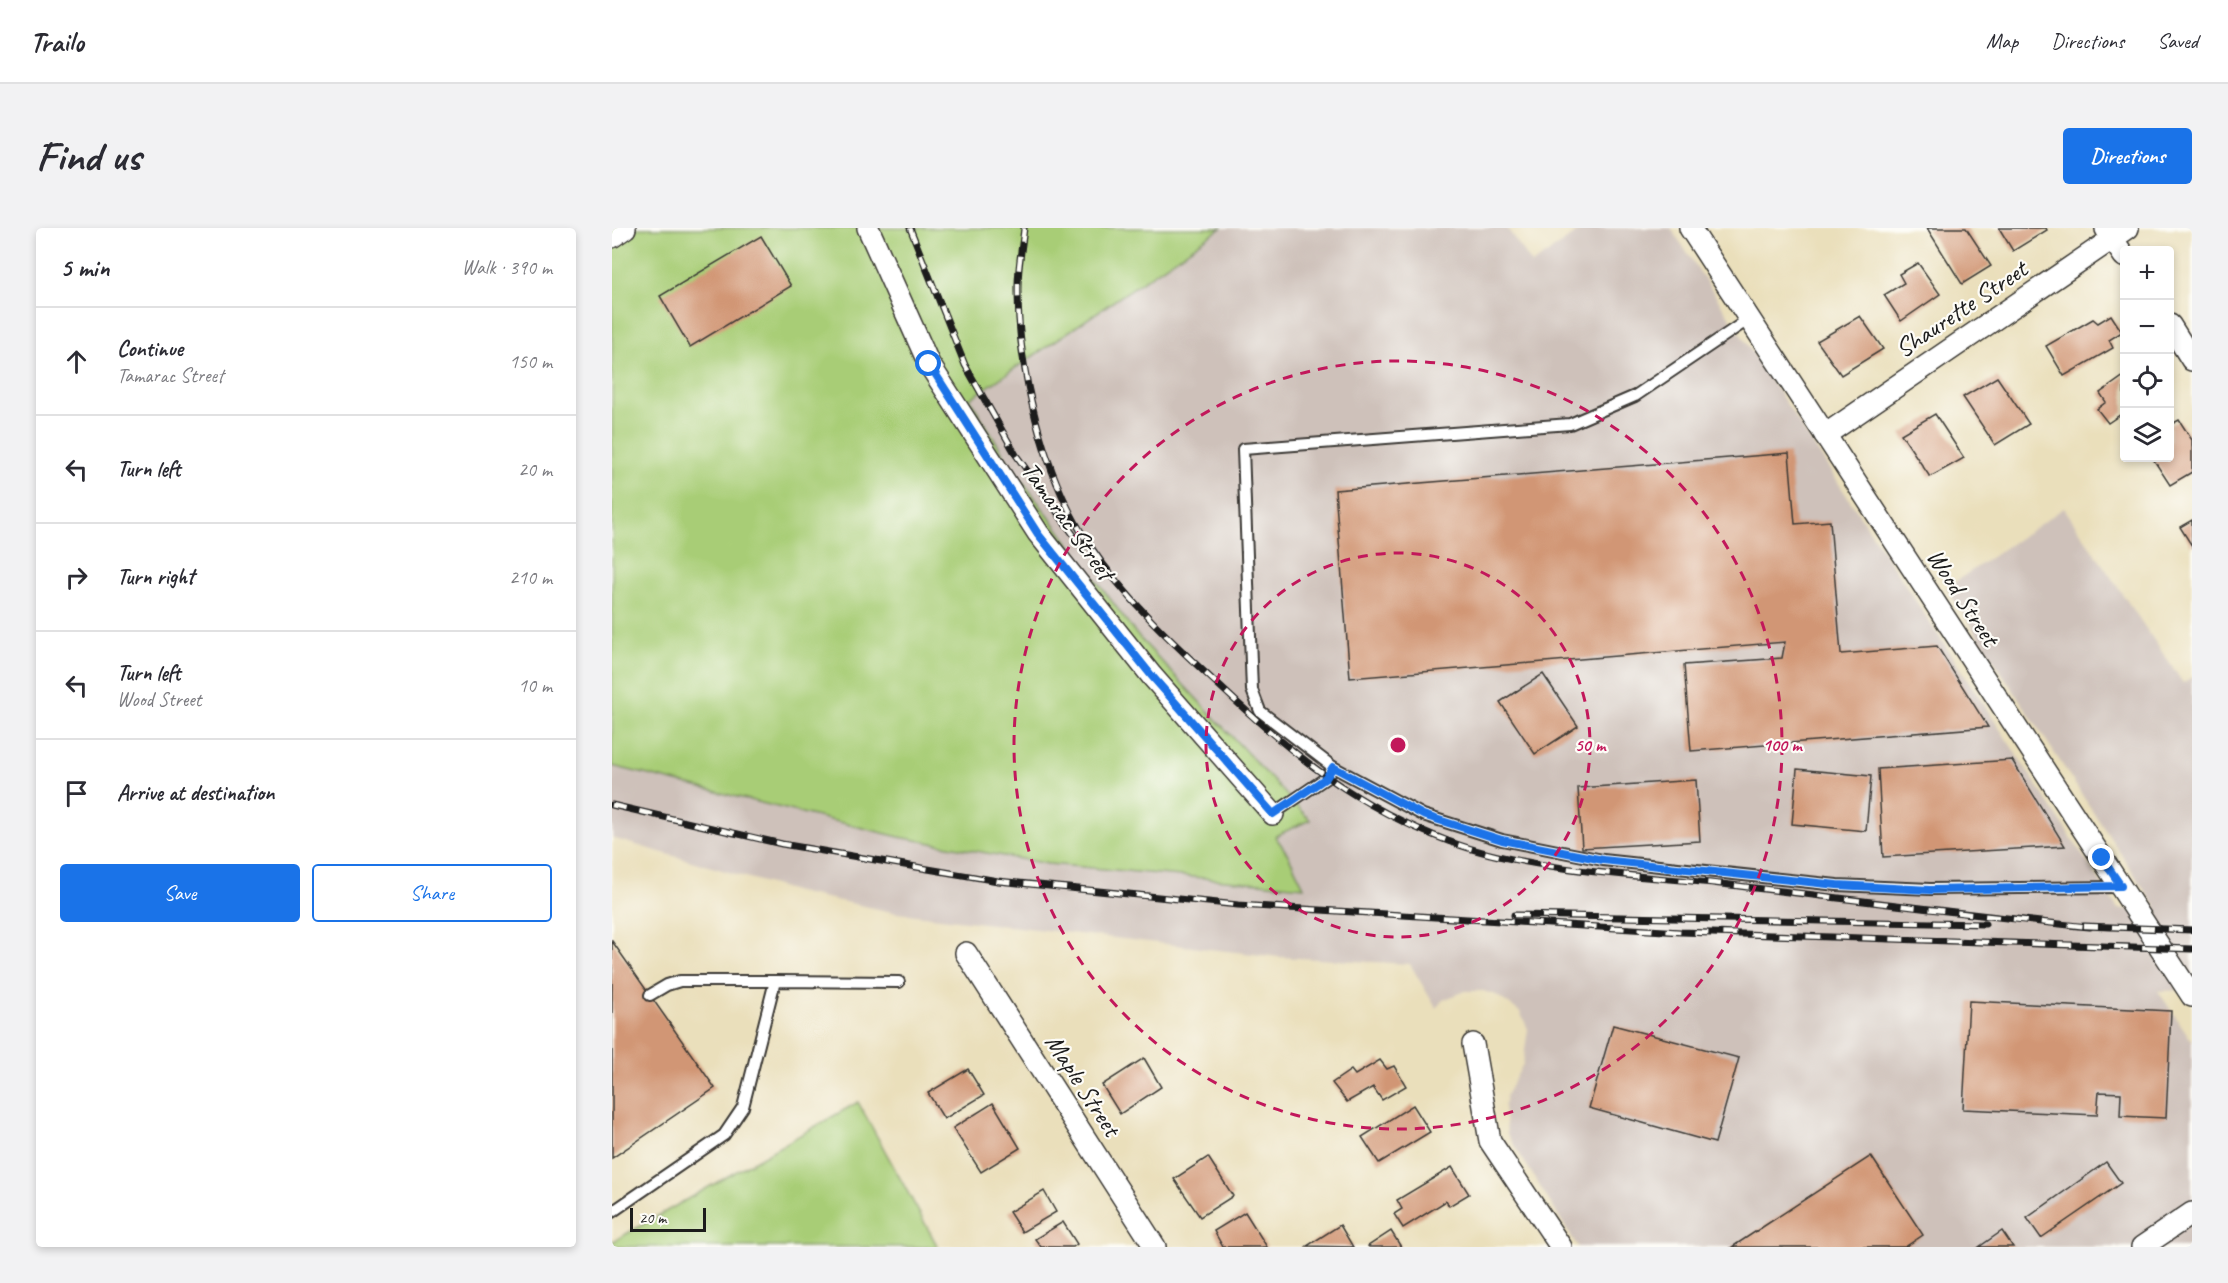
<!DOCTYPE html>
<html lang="en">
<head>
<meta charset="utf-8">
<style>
  :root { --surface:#fff; --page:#f2f2f3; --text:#2b2b33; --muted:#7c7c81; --line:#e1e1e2; --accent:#1a73e8 }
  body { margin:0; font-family:Caveat,sans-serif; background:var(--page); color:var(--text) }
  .controls { position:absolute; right:18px; top:18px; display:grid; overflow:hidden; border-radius:6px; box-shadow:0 3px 9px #0003 }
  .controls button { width:54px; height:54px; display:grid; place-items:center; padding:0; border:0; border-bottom:2px solid var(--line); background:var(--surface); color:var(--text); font:30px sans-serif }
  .scale { position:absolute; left:18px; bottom:15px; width:76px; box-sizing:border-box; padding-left:6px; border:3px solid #1c1c1c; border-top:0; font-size:16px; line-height:21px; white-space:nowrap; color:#1c1c1c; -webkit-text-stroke:4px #fdfcf7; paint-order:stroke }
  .stop { position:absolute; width:18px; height:18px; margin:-14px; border:4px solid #1a73e8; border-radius:50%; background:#fff }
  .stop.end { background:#1a73e8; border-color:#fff; box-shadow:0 2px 6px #0008 }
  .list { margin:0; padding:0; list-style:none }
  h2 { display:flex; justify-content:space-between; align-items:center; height:78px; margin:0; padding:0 24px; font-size:26px }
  h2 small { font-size:20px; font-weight:400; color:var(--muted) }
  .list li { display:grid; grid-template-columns:39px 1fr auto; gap:18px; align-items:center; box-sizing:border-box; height:108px; padding:0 24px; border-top:2px solid var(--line) }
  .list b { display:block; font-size:22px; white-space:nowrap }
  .list p { margin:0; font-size:20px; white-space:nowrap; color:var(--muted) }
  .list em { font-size:20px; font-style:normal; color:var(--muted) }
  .actions { display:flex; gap:12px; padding:18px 24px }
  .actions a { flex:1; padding:14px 0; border:2px solid var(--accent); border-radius:6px; text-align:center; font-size:21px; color:var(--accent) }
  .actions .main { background:var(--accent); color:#fff }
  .icon { flex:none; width:33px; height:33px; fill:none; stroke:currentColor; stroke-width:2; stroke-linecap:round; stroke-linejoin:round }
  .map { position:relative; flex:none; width:1580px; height:1019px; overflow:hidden; border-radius:6px }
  header { display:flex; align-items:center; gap:36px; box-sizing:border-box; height:84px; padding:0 30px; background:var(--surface); border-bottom:2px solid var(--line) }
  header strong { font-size:28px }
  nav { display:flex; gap:33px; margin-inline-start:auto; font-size:21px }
  .intro { display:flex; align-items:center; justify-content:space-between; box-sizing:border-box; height:144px; padding:0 36px }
  h1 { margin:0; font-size:42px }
  .button { padding:15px 27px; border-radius:6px; background:var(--accent); color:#fff; font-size:21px; font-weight:700 }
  main { display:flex; gap:36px; padding:0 36px }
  aside { flex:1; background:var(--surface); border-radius:6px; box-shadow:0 3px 9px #0003 }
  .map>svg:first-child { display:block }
  .industrial { fill:#cec1ba }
  .green { fill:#a8cd76; stroke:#627449; stroke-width:1.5 }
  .building { fill:#d19675 }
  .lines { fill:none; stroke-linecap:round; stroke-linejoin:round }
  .lane-casing { stroke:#3b3934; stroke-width:14 }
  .street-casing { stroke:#3b3934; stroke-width:24 }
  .lane { stroke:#fff; stroke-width:10 }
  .street { stroke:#fff; stroke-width:21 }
  .rail-casing { stroke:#1c1c1c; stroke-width:7 }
  .rail { stroke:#fdfcf7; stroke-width:4.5; stroke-dasharray:14; stroke-linecap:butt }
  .route { stroke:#1a73e8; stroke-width:8 }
  .ring { fill:none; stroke:#c2185b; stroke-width:3; stroke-dasharray:10 8 }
  .labels { text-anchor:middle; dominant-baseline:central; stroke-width:4.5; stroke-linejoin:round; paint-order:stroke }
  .street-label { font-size:26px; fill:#1c1c1c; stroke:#fdfcf7 }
  .centre { fill:#c2185b; stroke:#fdfcf7; stroke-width:3 }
  .ring-label { font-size:18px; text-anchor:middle; font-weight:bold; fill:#c2185b; stroke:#fdfcf7; stroke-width:4.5; stroke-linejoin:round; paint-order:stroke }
</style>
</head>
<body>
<header>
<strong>Trailo</strong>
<nav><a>Map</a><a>Directions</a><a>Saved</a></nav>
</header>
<div class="intro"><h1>Find us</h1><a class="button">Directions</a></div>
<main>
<aside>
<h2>5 min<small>Walk · 390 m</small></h2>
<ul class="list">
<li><svg class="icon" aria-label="ahead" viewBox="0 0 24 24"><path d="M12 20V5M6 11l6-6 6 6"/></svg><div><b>Continue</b><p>Tamarac Street</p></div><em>150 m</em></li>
<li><svg class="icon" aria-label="left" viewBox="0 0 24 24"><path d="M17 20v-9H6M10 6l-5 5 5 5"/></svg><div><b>Turn left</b></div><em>20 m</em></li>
<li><svg class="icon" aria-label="right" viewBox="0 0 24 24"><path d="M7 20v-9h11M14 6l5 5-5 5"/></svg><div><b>Turn right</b></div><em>210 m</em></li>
<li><svg class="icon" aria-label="left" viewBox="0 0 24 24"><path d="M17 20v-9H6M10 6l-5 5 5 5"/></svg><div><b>Turn left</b><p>Wood Street</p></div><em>10 m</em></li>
<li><svg class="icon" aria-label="arrive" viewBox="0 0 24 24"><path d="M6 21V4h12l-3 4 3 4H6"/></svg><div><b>Arrive at destination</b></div></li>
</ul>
<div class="actions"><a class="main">Save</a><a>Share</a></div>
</aside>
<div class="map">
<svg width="1580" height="1019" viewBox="0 0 1580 1019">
  <rect width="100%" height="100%" fill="#fdfcf7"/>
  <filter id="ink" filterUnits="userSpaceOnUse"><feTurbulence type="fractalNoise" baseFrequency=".0167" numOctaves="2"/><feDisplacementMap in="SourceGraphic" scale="12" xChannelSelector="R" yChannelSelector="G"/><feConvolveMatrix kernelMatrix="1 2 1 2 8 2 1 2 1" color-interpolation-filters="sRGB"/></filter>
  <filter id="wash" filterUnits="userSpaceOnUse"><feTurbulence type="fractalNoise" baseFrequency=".008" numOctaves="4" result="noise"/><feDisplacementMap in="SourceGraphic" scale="24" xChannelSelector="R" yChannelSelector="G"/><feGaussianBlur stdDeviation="1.35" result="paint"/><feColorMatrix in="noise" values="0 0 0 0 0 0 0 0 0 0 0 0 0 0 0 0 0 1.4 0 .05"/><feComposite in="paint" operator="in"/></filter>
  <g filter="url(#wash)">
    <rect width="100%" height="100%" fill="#eadfbb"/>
    <polygon class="industrial" points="609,0 895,0 920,36 972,0 1059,0 1506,681 1545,681 1334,360 1452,280 1571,455 1580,449 1580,762 1546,763 1580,813 1580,1019 966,1019 895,906 892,879 894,868 911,836 916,801 908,784 884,767 871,763 853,763 831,772 824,780 798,736 667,729 285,685 185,664 0,610 0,538 287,609 436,636 692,659 675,625 663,608 698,591 525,407 397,235 357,170"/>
    <g class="green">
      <polygon points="0,0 609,0 358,171 397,235 525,407 698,592 663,608 675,625 692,659 436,636 287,609 0,538"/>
      <polygon points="246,874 326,1019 0,1019 0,1014"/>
    </g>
    <g id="blocks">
      <g class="building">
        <polygon points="1315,0 1354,0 1379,38 1350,56"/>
        <polygon points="1387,0 1434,0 1435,2 1401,23"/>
        <polygon points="149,8 179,58 78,119 48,68"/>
        <polygon points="1306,35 1328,66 1289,93 1272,67 1292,55 1287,46"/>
        <polygon points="1499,87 1510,104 1497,112 1501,120 1452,148 1434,118 1481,91 1486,95"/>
        <polygon points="1248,88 1271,121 1229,147 1205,113"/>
        <polygon points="1512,148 1512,184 1496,195 1485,181 1494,174 1488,165"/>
        <polygon points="1385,149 1417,196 1383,217 1351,169"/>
        <polygon points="1323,186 1352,230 1318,249 1289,206"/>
        <polygon points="1567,192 1580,212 1580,244 1558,257 1541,231 1558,230 1558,197"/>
        <polygon points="1177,225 1183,296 1218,293 1229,426 1325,418 1376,499 1079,523 1072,437 1170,430 1173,414 738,450 723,262"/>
        <polygon points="1580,292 1580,318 1568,299"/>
        <polygon points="931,446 966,498 923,526 888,474"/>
        <polygon points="1400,532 1453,618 1271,629 1266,541"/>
        <polygon points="1185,541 1259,548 1254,603 1180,596"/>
        <polygon points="1084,552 1088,613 970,620 966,560"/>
        <polygon points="0,713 103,860 0,930"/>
        <polygon points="1357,773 1559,783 1554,890 1508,888 1509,865 1487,864 1485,887 1351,881"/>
        <polygon points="1001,797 1127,830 1103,915 977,880"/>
        <polygon points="532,830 549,859 508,886 490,857"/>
        <polygon points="768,832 775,841 782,838 794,858 770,872 761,859 735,874 720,855 739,842 743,847"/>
        <polygon points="356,841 372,867 332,891 316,865"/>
        <polygon points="381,875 408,920 369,944 341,900"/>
        <polygon points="801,877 818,904 767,935 750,909"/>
        <polygon points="1259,928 1311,1007 1293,1019 1120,1019"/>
        <polygon points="596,929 621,968 588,989 562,951"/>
        <polygon points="1494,934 1509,955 1429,1010 1415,990"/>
        <polygon points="840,939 857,966 837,978 834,973 791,1000 782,986 790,981 785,972"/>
        <polygon points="432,963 444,984 410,1004 397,984"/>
        <polygon points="633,984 655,1019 611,1019 602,1003"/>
        <polygon points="451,994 465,1016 461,1019 429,1019 423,1011"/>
        <polygon points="728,997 741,1019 695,1018"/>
        <polygon points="779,1003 789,1019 757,1019 756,1018"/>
        <polygon points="1390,1003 1401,1019 1367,1019"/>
      </g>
    </g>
  </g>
  <g filter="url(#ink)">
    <use href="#blocks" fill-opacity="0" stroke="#3b3934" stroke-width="1.5"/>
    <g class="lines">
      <g class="lane-casing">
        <g id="lane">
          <polyline points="1137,91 1023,168 958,196 631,221 640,462 648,483 721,539 811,587 890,612 991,632 1225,657 1318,661 1509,659"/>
          <polyline points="661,586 714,550 721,539"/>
          <polyline points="38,767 55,757 68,753 163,753"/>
          <polyline points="0,984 112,907 131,879 163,753 287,754"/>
        </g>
      </g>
      <g class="street-casing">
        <g id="street">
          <polyline points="256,0 317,136 426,305 539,447 661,586"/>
          <polyline points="1078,0 1580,768"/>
          <polyline points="1494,1 1512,28"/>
          <polyline points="0,9 13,0"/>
          <polyline points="1558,97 1580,132"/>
          <polyline points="1213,207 1516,0"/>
          <polyline points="354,725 543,1019"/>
          <polyline points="861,816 878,913 949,1019"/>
          <polyline points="1530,1019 1580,985"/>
        </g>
      </g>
      <use href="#lane" class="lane"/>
      <use href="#street" class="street"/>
      <g class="rail-casing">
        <g id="rail">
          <polyline points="298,0 353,137 404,227 471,320"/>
          <path d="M412,0C410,19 406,39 406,58C405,139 431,247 476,315C514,372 564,418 614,464C683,529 746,579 836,613C915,643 1025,647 1109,656C1232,670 1355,687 1478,699"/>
          <polyline points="0,577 170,616 386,653 626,677 1069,704 1580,721"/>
          <polyline points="902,687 1373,696"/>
          <polyline points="1472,698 1580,702"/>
        </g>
      </g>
      <use href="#rail" class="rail"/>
    </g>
  </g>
  <g class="lines" filter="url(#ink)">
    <polyline class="route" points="317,136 426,306 539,447 661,586 714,550 721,539 811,587 890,612 991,632 1225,657 1318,662 1509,658 1490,630"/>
  </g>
  <g class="ring">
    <circle cx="786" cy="517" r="192"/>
    <circle cx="786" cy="517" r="384"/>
  </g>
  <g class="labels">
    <g class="street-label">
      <text transform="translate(1349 81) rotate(-34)">Shaurette Street</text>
      <text transform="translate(456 293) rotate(54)">Tamarac Street</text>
      <text transform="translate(1351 369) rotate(57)">Wood Street</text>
      <text transform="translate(471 857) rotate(57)">Maple Street</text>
    </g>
  </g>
  <circle cx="786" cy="517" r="9" class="centre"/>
  <g class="ring-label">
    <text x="978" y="523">50 m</text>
    <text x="1170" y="523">100 m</text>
  </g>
</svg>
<div class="controls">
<button>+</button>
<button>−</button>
<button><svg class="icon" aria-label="locate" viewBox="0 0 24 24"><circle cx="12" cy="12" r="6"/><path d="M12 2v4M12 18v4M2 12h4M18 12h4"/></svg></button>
<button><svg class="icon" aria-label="layers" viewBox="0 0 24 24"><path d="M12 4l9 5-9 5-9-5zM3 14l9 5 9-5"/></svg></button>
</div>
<div class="scale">20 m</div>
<div class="stop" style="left:317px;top:136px"></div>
<div class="stop end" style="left:1490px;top:630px"></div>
</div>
</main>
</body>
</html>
